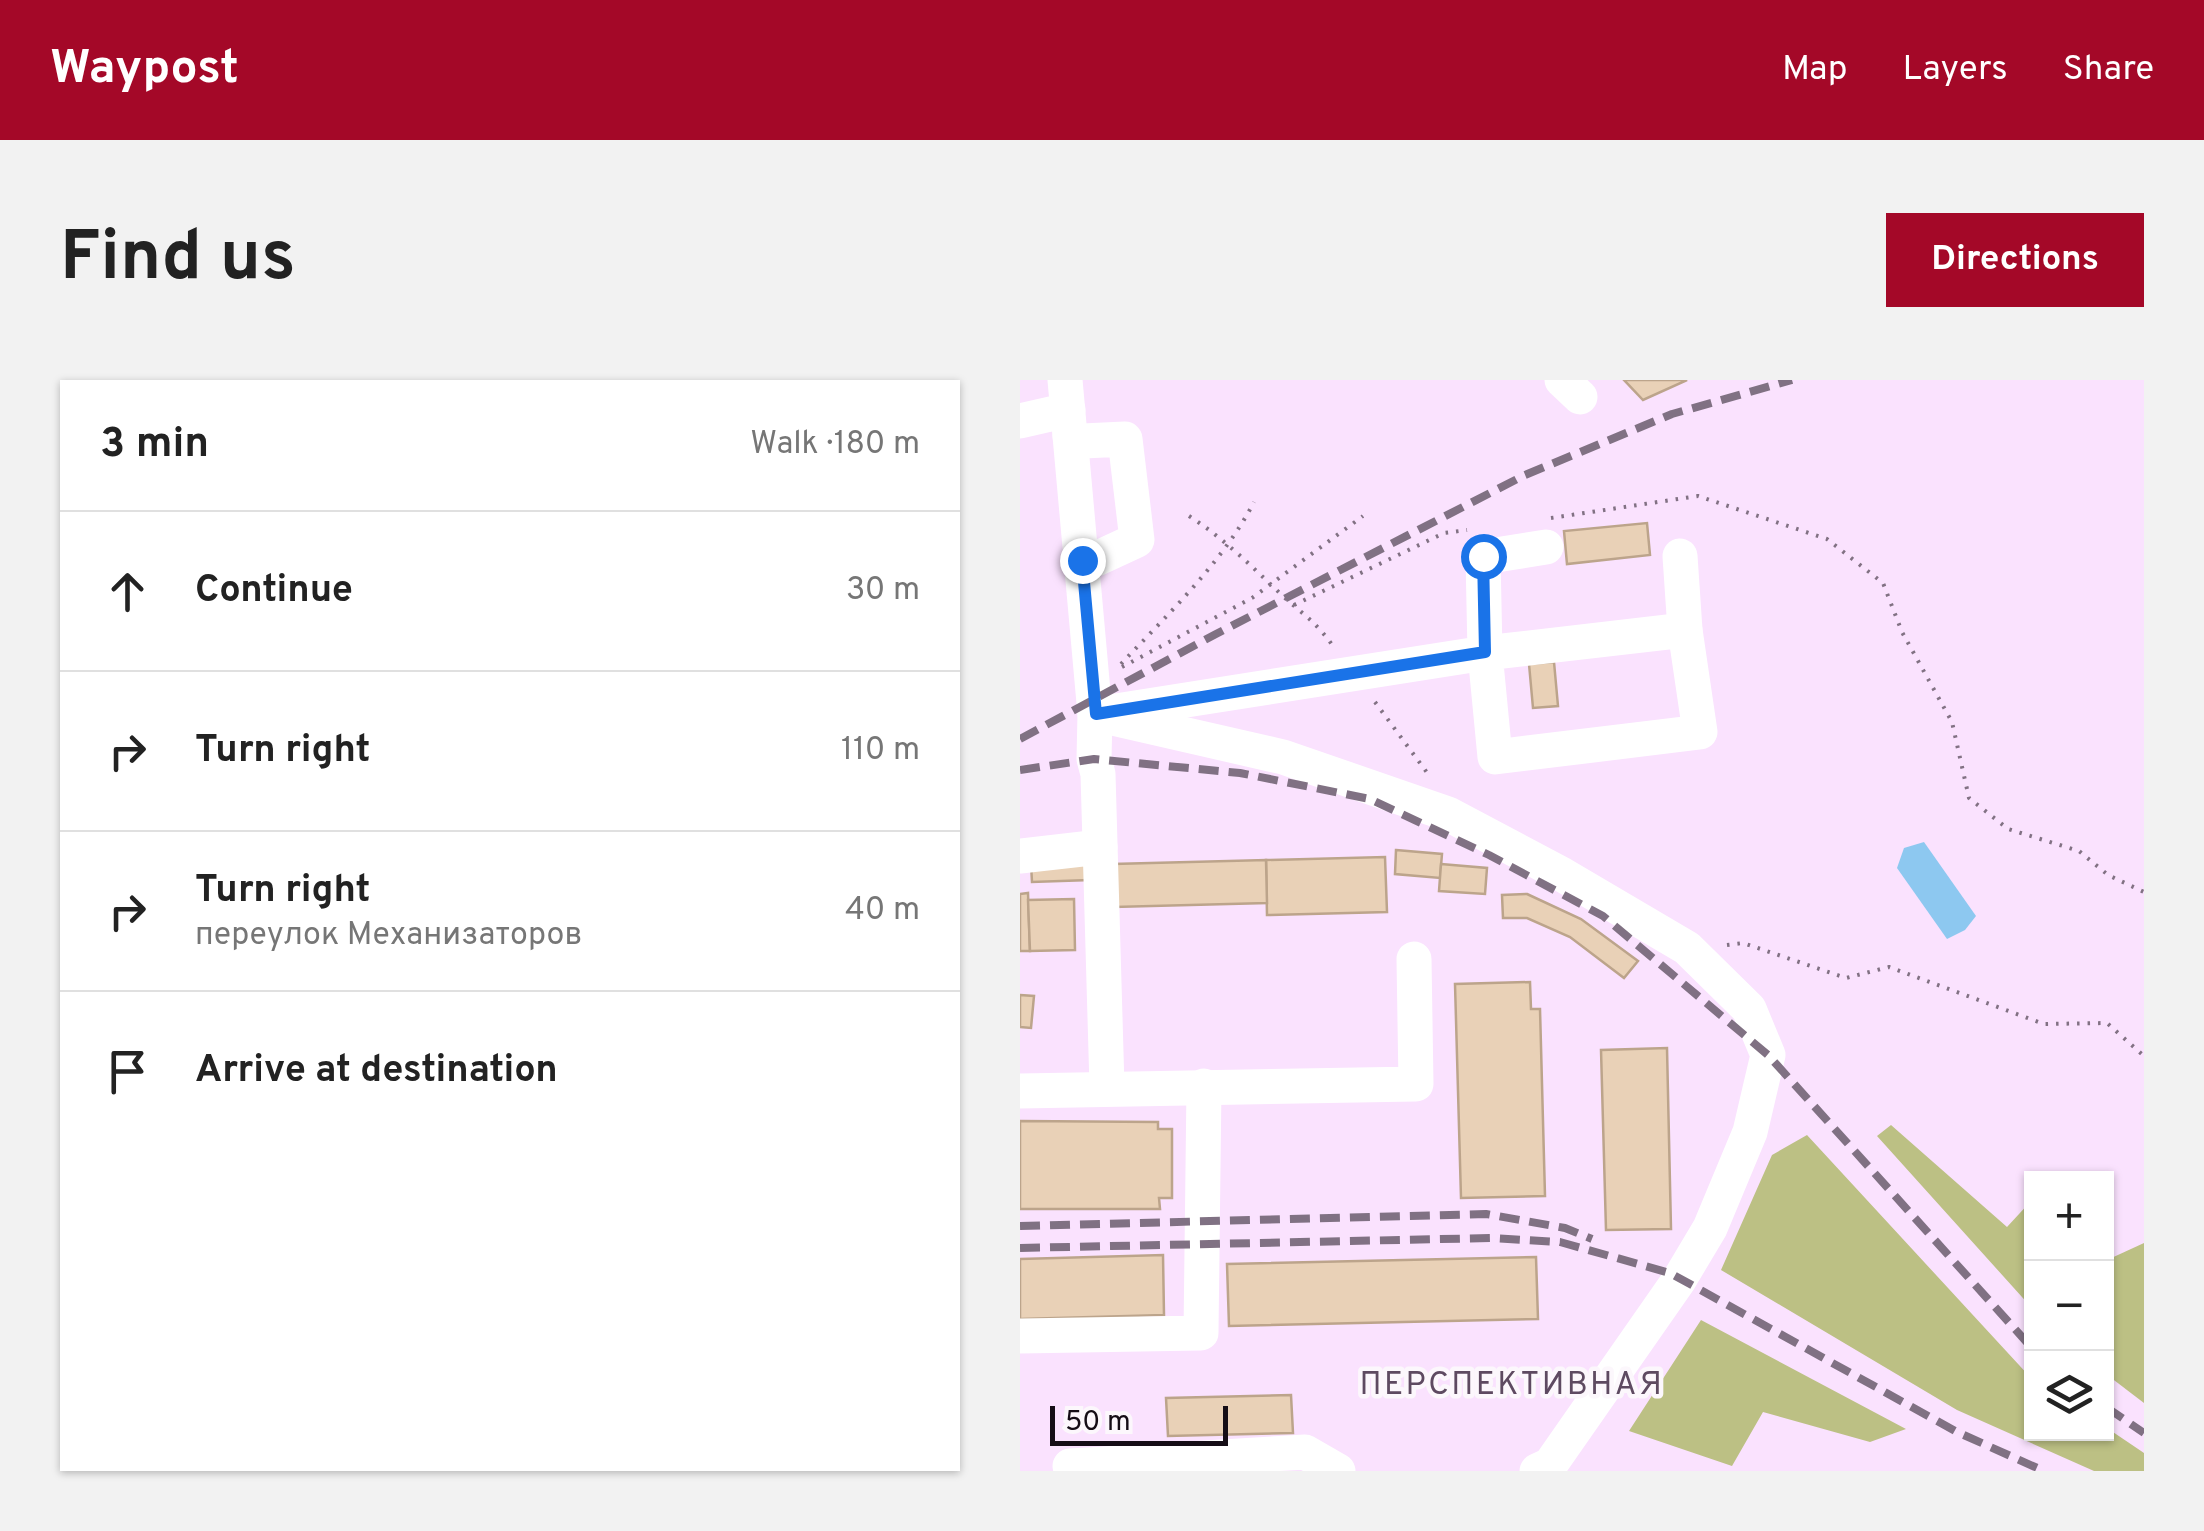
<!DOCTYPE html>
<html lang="en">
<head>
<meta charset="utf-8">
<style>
  :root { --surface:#fff; --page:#f2f2f2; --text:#222; --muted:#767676; --line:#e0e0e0; --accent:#a40828 }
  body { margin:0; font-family:Overpass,sans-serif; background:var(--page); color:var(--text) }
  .controls { position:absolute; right:30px; bottom:30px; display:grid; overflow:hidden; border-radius:0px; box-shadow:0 2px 8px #0004 }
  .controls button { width:90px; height:90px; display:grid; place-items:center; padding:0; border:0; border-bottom:2px solid var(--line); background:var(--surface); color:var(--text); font:50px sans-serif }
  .scale { position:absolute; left:30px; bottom:25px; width:178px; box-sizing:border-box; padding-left:10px; border:5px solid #150d16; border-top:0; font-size:28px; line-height:35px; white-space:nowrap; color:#150d16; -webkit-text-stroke:8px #fcf7fc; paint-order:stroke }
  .stop { position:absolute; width:30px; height:30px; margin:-22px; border:8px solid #1a73e8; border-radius:50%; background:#fff }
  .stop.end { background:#1a73e8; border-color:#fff; box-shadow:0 2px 10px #0008 }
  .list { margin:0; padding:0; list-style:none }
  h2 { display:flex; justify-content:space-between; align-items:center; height:130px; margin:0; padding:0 40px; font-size:42px }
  h2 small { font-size:32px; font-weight:400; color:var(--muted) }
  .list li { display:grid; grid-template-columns:65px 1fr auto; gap:30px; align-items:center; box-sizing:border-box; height:160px; padding:0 40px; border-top:2px solid var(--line) }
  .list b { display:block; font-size:38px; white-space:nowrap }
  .list p { margin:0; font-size:32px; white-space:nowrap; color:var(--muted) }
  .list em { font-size:32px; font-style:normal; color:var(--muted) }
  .icon { flex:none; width:55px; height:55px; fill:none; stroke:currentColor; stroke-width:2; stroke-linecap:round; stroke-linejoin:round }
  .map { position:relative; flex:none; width:1124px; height:1091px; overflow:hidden; border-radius:0px }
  header { display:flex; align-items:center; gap:60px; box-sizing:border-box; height:140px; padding:0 50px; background:var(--accent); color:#fff }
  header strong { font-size:48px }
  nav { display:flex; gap:55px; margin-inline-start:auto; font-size:35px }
  .intro { display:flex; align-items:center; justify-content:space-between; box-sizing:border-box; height:240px; padding:0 60px }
  h1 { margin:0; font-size:70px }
  .button { padding:25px 45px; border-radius:0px; background:var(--accent); color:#fff; font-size:35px; font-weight:700 }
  main { display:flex; gap:60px; padding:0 60px }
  aside { flex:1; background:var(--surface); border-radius:0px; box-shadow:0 2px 8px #0004 }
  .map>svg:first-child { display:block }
  .green { fill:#bcc084 }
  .water { fill:#8dc8f0 }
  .building { fill:#e9d1b7; stroke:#bca48b; stroke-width:2.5 }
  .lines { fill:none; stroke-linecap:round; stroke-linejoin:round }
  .path { stroke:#817183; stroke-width:4; stroke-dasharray:2.5 8; stroke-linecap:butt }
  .minor { stroke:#fff; stroke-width:35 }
  .rail { stroke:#807183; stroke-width:8; stroke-dasharray:20 10; stroke-linecap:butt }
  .route { stroke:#1a73e8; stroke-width:12 }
  .labels { text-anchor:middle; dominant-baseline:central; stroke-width:9; stroke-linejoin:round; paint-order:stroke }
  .neighbourhood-label { font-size:32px; letter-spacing:2.5px; fill:#5e4a61; stroke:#fcf7fc }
</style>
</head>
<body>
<header>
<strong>Waypost</strong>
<nav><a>Map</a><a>Layers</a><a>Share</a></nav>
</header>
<div class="intro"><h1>Find us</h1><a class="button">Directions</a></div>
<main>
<aside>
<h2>3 min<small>Walk · 180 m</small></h2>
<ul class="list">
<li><svg class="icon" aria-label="ahead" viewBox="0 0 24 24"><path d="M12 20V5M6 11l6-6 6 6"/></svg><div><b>Continue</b></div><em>30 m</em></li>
<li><svg class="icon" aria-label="right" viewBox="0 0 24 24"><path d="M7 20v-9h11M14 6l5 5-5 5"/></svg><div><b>Turn right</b></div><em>110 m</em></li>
<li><svg class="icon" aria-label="right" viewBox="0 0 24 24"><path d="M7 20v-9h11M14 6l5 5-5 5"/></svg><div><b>Turn right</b><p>переулок Механизаторов</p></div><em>40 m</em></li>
<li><svg class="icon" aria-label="arrive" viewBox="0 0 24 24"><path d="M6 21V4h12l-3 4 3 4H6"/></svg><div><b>Arrive at destination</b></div></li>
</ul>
</aside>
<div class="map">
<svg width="1124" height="1091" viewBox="0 0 1124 1091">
  <rect width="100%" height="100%" fill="#fae2fe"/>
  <g class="green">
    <polygon points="871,745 987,847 1011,821 1011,927 857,756"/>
    <polygon points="787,755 1011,998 1012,1054 1086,1054 1087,1048 1124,1073 1124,1091 1074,1091 937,1030 701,890 752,775"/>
    <polygon points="1124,863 1124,1023 1086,994 1087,880"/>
    <polygon points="681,940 886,1049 850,1062 743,1032 712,1086 609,1051"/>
  </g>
  <polygon class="water" points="904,462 956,536 945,550 927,559 877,488 884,468"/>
  <g class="building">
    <polygon points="604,0 667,0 623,20"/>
    <polygon points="627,143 630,175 547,184 544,151"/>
    <polygon points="534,282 538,326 513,328 509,284"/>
    <polygon points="376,470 422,474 420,498 375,494"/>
    <polygon points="365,477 367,532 247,535 246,480"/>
    <polygon points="246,480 247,523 94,527 93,484"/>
    <polygon points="69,482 70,500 12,502 11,484"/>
    <polygon points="421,484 467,488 465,514 419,511"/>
    <polygon points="8,513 10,571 0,571 0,514"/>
    <polygon points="507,514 561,539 618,581 604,598 550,557 507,538 483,538 482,515"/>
    <polygon points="54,519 55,570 10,571 8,520"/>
    <polygon points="510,602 511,629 520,629 525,816 441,818 435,604"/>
    <polygon points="0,615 14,616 11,648 0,647"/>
    <polygon points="647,668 651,849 586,850 581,670"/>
    <polygon points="0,741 138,742 138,749 152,749 152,818 139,818 140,829 0,829"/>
    <polygon points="143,875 144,935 0,939 0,879"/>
    <polygon points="516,877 518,939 209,946 207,884"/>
    <polygon points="271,1015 273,1053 148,1056 146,1018"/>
  </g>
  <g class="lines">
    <g class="path">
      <path d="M169,136C205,159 233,188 264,217C285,236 296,242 313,266"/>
      <polyline points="531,138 678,116 807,159 863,203 882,252 932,342 949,418 988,449 1059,471 1088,495 1124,512"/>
      <polyline points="274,225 424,153 447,150"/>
      <path d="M101,284C148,234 203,182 234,122"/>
      <polyline points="102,287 232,218 343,136"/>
      <polyline points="355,322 411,398"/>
      <polyline points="707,565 723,563 826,598 869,587 1024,644 1087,643 1124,676"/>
    </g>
    <g class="minor">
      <polyline points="45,0 75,334 74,379 78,394 87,707"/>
      <polyline points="542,0 560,17"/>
      <polyline points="0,41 48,30"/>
      <polyline points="50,56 63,61 105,59 117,160 76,179 62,180"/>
      <polyline points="660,176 665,250"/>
      <polygon points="665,250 680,352 475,377 465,273"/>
      <polyline points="96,331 465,273 463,177 526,167"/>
      <polyline points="75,334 263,377 428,434 543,495 667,568 729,629 748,675 730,752 690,848 659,900 530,1085 517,1091"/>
      <polyline points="0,476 80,467"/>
      <polyline points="0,711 396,704 394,579"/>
      <polyline points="0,956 181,953 184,706"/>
      <polyline points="50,1086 285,1072 318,1091"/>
    </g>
    <g class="rail">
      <polyline points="0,359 196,254 505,95 652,34 772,0"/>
      <polyline points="0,390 74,379 220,393 350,419 469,475 583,536 748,675 1012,968"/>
      <polyline points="0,846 466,834 545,848 572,859"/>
      <polyline points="0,868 472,858 540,862 650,893 937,1052 1024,1091"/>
      <polyline points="1086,1027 1124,1053"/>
    </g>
  </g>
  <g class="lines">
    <polyline class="route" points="62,180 76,334 465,272 463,176"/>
  </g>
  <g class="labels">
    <g class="neighbourhood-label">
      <text x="492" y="1006">ПЕРСПЕКТИВНАЯ</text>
    </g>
  </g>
</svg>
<div class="controls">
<button>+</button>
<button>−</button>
<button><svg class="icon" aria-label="layers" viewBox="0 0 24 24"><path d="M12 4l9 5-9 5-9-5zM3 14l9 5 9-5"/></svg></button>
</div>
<div class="scale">50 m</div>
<div class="stop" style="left:463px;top:176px"></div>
<div class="stop end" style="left:62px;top:180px"></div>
</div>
</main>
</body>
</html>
